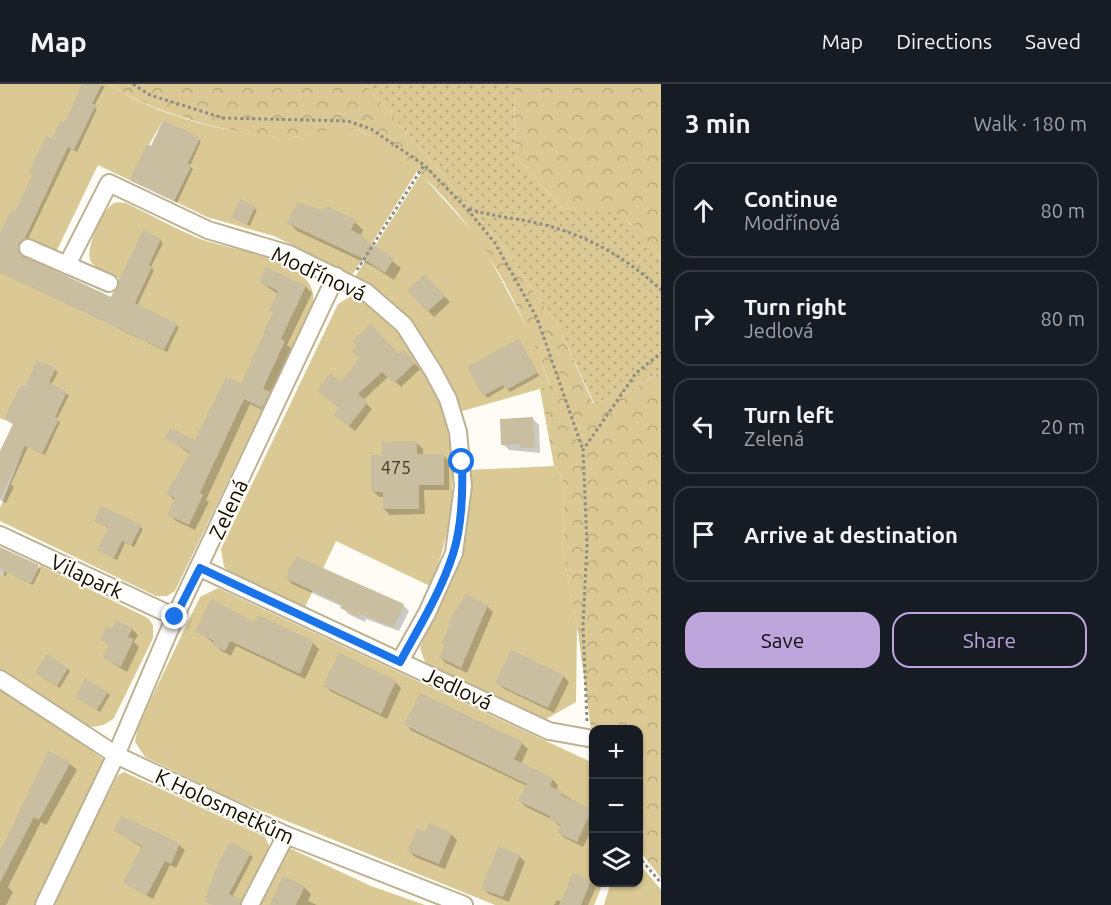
<!DOCTYPE html>
<html lang="en">
<head>
<meta charset="utf-8">
<style>
  :root { --surface:#171b24; --page:#242831; --text:#f1f3f6; --muted:#9ea1a6; --line:#363941; --accent:#bea6dd }
  body { margin:0; font-family:Ubuntu,sans-serif; background:var(--page); color:var(--text) }
  .controls { position:absolute; right:18px; bottom:18px; display:grid; overflow:hidden; border-radius:12px; box-shadow:0 2px 4px #0004 }
  .controls button { width:54px; height:54px; display:grid; place-items:center; padding:0; border:0; border-bottom:2px solid var(--line); background:var(--surface); color:var(--text); font:30px sans-serif }
  .stop { position:absolute; width:18px; height:18px; margin:-14px; border:4px solid #1a73e8; border-radius:50%; background:#fff }
  .stop.end { background:#1a73e8; border-color:#fff; box-shadow:0 2px 6px #0008 }
  .list { margin:0; padding:0; list-style:none }
  h2 { display:flex; justify-content:space-between; align-items:center; height:78px; margin:0; padding:0 24px; font-size:26px }
  h2 small { font-size:20px; font-weight:400; color:var(--muted) }
  .list li { display:grid; grid-template-columns:39px 1fr auto; gap:18px; align-items:center; box-sizing:border-box; height:96px; margin:0 12px 12px; padding:0 12px; border:2px solid var(--line); border-radius:18px }
  .list b { display:block; font-size:22px; white-space:nowrap }
  .list p { margin:0; font-size:20px; white-space:nowrap; color:var(--muted) }
  .list em { font-size:20px; font-style:normal; color:var(--muted) }
  .actions { display:flex; gap:12px; padding:18px 24px }
  .actions a { flex:1; padding:14px 0; border:2px solid var(--accent); border-radius:18px; text-align:center; font-size:21px; color:var(--accent) }
  .actions .main { background:var(--accent); color:#111 }
  .icon { flex:none; width:33px; height:33px; fill:none; stroke:currentColor; stroke-width:2; stroke-linecap:round; stroke-linejoin:round }
  .map { position:relative; flex:none; width:661px; height:821px; overflow:hidden }
  header { display:flex; align-items:center; gap:36px; box-sizing:border-box; height:84px; padding:0 30px; background:var(--surface); border-bottom:2px solid var(--line) }
  header strong { font-size:28px }
  nav { display:flex; gap:33px; margin-inline-start:auto; font-size:21px }
  main { display:flex }
  aside { flex:1; background:var(--surface) }
  .map>svg:first-child { display:block }
  .grass { fill:url(#grass-dots) }
  .forest { fill:url(#forest-crowns) }
  .garden { fill:#dac994 }
  .shadow { fill:#0003 }
  .building { fill:#c9be9f }
  .lines { fill:none; stroke-linecap:round; stroke-linejoin:round }
  .minor-casing { stroke:#bcb293; stroke-width:20 }
  .path { stroke:#8f8c84; stroke-width:3; stroke-dasharray:3 3; stroke-linecap:butt }
  .minor { stroke:#fff; stroke-width:16 }
  .route { stroke:#1a73e8; stroke-width:8 }
  .labels { text-anchor:middle; dominant-baseline:central; stroke-width:4.5; stroke-linejoin:round; paint-order:stroke }
  .number-label { font-size:18px; fill:#3e382a }
  .street-label { font-size:21px; fill:#100c03; stroke:#fefcf5 }
</style>
</head>
<body>
<header>
<strong>Map</strong>
<nav><a>Map</a><a>Directions</a><a>Saved</a></nav>
</header>
<main>
<div class="map">
<svg width="661" height="821" viewBox="0 0 661 821">
  <defs>
    <pattern id="grass-dots" width="8" height="8" patternUnits="userSpaceOnUse" patternTransform="scale(1.5)"><rect width="8" height="8" fill="#dac994"/><path d="M2 2h.1M6 6h.1" fill="none" stroke="#baab7e" stroke-width="1.8" stroke-linecap="round"/></pattern>
    <pattern id="forest-crowns" width="20" height="18" patternUnits="userSpaceOnUse" patternTransform="scale(1.5)"><rect width="20" height="18" fill="#dac994"/><path d="M2 6a3 3 0 1 1 6 0M12 15a3 3 0 1 1 6 0" fill="none" stroke="#baab7e"/></pattern>
  </defs>
  <rect width="100%" height="100%" fill="#fefcf5"/>
  <polygon class="grass" points="365,0 514,0 515,72 563,125 592,123 615,127 641,149 661,175 661,287 628,308 594,319 558,242 498,156"/>
  <g class="forest">
    <path d="M110,0H365L498,156L558,242L593,319L628,308L661,287V794L639,766L638,646H594L593,660L577,541L564,473L563,393L554,382L540,305L550,301C518,213 471,124 393,68C381,59 366,45 349,45C330,44 310,52 291,53C247,56 145,27 110,0Z"/>
    <path d="M514,0H661V175C628,132 619,122 563,125L515,72Z"/>
  </g>
  <g class="garden">
    <path d="M0,0H110C149,30 239,53 289,53C309,53 332,41 352,45C375,49 401,71 417,87L352,191L274,152L207,133L174,117L191,82L187,80L200,54L163,36L129,96L98,81L56,168L25,154L18,169L34,177L49,211L117,244L140,250L138,254L149,259L111,213L119,194C111,190 96,186 91,178C84,168 101,130 110,122C115,117 122,118 128,120C151,131 174,144 198,154C227,166 327,176 312,223L175,507L167,512H156L0,437V424L21,371L3,362L59,335L55,333L67,307L49,298L55,285L38,276L25,302L21,300L4,336L0,334Z"/>
    <path d="M421,90L480,156L533,255L550,302L459,328C438,272 406,225 355,193Z"/>
    <path d="M351,212C369,214 382,232 394,244C462,313 466,418 430,502L336,457L304,525L231,489L224,483L221,465L338,220Z"/>
    <polygon points="554,382 563,393 564,473 577,540 576,618 541,638 426,581 420,564 461,463 468,428 469,386"/>
    <path d="M40,481L148,534L153,541V554L114,634C104,642 97,644 84,642L15,593L13,595L0,586V489L3,491L5,487L31,499Z"/>
    <polygon points="218,504 591,678 594,690 594,798 603,799 594,821 495,821 232,715 145,673 135,658 138,642 200,513"/>
    <polygon points="0,603 106,677 38,821 0,821"/>
    <polygon points="124,688 265,753 270,763 242,821 51,821 118,691"/>
    <polygon points="283,761 371,802 425,821 253,821"/>
    <polygon points="639,779 661,806 661,821 604,821 610,801 604,799 638,798"/>
  </g>
  <g class="shadow">
    <polygon points="84,0 105,2 94,22 97,25 77,68 71,65 27,157 21,162 20,171 111,215 160,156 163,159 151,183 154,186 137,222 179,243 167,268 0,188 0,153 16,129 34,91 31,88 65,41"/>
    <polygon points="199,55 201,57 190,82 193,85 177,119 134,98 152,64"/>
    <polygon points="240,117 257,126 250,142 233,133"/>
    <polygon points="355,138 363,146 360,152 401,184 394,196 374,183 297,147 289,139"/>
    <polygon points="267,185 306,203 312,209 287,261 291,264 270,311 275,316 269,329 250,320 206,416 209,418 195,446 176,437 169,430 175,417 168,410 190,370 167,354 196,358 242,302 274,229 278,210 260,198"/>
    <polygon points="425,192 450,218 434,233 409,207"/>
    <polygon points="521,259 539,292 510,308 506,303 487,314 485,311"/>
    <polygon points="403,268 420,285 401,303 389,292 363,316 372,325 355,347 341,336 342,300"/>
    <polygon points="55,286 58,288 51,301 69,311 57,335 60,338 45,371 28,363 11,400 14,403 6,419 0,416 0,371 14,341 6,335 26,304"/>
    <polygon points="533,335 539,341 540,369 509,366 503,360"/>
    <polygon points="417,359 423,365 423,372 443,371 449,377 449,406 424,406 425,430 390,431 384,425 384,413 379,413 373,407 383,372"/>
    <polygon points="96,437 140,443 143,445 134,463 125,459 117,476 99,466 109,445"/>
    <polygon points="0,464 41,485 33,501 7,488 6,492 0,489"/>
    <polygon points="287,494 403,521 409,527 399,547 366,535 365,538 348,530 343,523 292,500"/>
    <polygon points="487,522 493,528 467,589 446,579 440,573"/>
    <polygon points="258,533 313,559 319,565 305,595 236,562 231,572 220,566 214,559 197,547 255,540"/>
    <polygon points="132,545 138,551 134,558 139,563 127,588 104,574 110,562 102,555 113,547"/>
    <polygon points="68,585 70,587 60,604 40,592"/>
    <polygon points="563,592 569,598 554,629 503,604 497,598"/>
    <polygon points="395,598 401,604 387,635 330,607 325,601"/>
    <polygon points="107,609 110,611 100,628 77,613"/>
    <polygon points="406,641 522,659 528,665 521,680 552,695 558,701 556,706 594,729 594,741 583,763 565,754 559,749 561,743 551,735 526,723 520,717 527,702 412,647"/>
    <polygon points="49,669 70,680 77,686 46,741 41,738 8,803 13,808 6,821 0,821 0,770"/>
    <polygon points="115,747 179,761 185,766 176,784 170,781 153,815 125,799 143,764"/>
    <polygon points="426,750 451,750 457,756 445,785 415,773 409,767"/>
    <polygon points="250,771 253,773 228,821 208,819 206,816"/>
    <polygon points="519,772 525,778 509,818 489,810 483,804"/>
    <polygon points="574,791 591,799 596,804 588,821 554,821 557,816 562,818"/>
    <polygon points="304,803 311,810 308,817 317,821 274,821"/>
  </g>
  <g class="building">
    <polygon points="82,0 102,0 92,20 96,21 74,66 68,63 25,154 19,159 18,169 111,213 118,204 119,196 143,146 161,155 149,181 152,183 135,219 177,240 164,266 0,188 0,149 11,126 15,127 24,109 33,90 29,89 46,52 52,55 61,37 65,39"/>
    <polygon points="163,36 200,53 187,79 191,81 174,117 129,96 147,60 151,62"/>
    <polygon points="240,115 255,122 247,141 231,133"/>
    <polygon points="297,118 323,126 326,122 356,136 351,146 364,152 363,155 394,174 385,189 364,175 287,139"/>
    <polygon points="266,183 306,202 281,255 285,257 263,305 270,308 262,324 244,315 200,409 203,411 189,441 167,431 175,414 166,410 190,368 165,355 170,344 195,356 226,292 241,300 273,228 269,226 278,207 259,198"/>
    <polygon points="425,190 445,212 427,228 407,207"/>
    <polygon points="371,240 399,270 403,265 415,279 394,299 382,288 358,310 368,318 349,342 334,331 339,324 317,307 330,289 341,298 359,274 352,267 357,262 352,257"/>
    <polygon points="519,255 537,289 506,306 503,301 483,312 467,283"/>
    <polygon points="37,276 56,284 49,298 67,307 55,333 59,335 42,370 25,362 0,415 0,367 13,340 4,335 21,300 25,302"/>
    <polygon points="533,333 535,364 520,364 520,360 501,361 500,335"/>
    <polygon points="417,357 417,370 444,370 444,401 419,401 419,425 383,425 383,408 371,408 371,371 382,371 382,358"/>
    <polygon points="101,422 141,441 131,462 122,457 114,474 97,466 108,444 94,437"/>
    <polygon points="0,463 39,481 31,499 0,485"/>
    <polygon points="296,472 404,520 393,543 360,530 359,533 340,524 342,521 285,494"/>
    <polygon points="466,510 488,521 461,584 439,573 445,561 441,559 450,541 448,539"/>
    <polygon points="211,515 254,538 258,531 314,557 300,590 230,557 225,567 212,561 214,557 195,548"/>
    <polygon points="116,536 133,544 128,553 134,555 121,583 102,574 109,560 100,556 106,542 112,545"/>
    <polygon points="511,566 564,591 548,624 495,599"/>
    <polygon points="339,569 396,597 381,630 323,602"/>
    <polygon points="47,570 68,584 57,602 35,589"/>
    <polygon points="85,594 108,608 97,626 75,613"/>
    <polygon points="420,609 523,658 514,675 553,694 550,702 562,708 561,711 592,726 577,758 557,749 561,741 549,735 550,732 518,717 527,700 404,641"/>
    <polygon points="48,667 71,678 39,736 34,733 0,799 0,768"/>
    <polygon points="121,732 180,759 171,780 165,777 147,811 123,799 142,762 113,747"/>
    <polygon points="429,739 452,749 439,780 407,767 417,745 425,748"/>
    <polygon points="230,758 251,769 229,810 241,815 240,821 213,821 204,817 218,780"/>
    <polygon points="498,762 520,771 503,813 481,805"/>
    <polygon points="573,789 591,797 581,821 559,821"/>
    <polygon points="283,792 305,802 296,821 270,821"/>
  </g>
  <g class="lines">
    <g class="minor-casing">
      <g id="minor">
        <polyline points="28,164 67,181"/>
        <polyline points="109,199 67,181 109,99 208,146 289,170 366,208 404,241 433,287 448,315 458,348 463,402 454,469 427,529 400,577"/>
        <polyline points="0,451 175,533"/>
        <polyline points="200,484 549,647 588,654"/>
        <polyline points="0,595 116,671 286,751 464,821"/>
        <polyline points="44,821 116,671 175,533 336,192"/>
        <polyline points="250,821 286,751"/>
      </g>
    </g>
    <g class="path">
      <polyline points="133,0 150,11 223,34 348,37 371,45 424,81 467,125 495,159 537,234 583,366"/>
      <path d="M469,125C493,133 517,134 541,140C587,151 627,174 661,206"/>
      <polyline points="357,186 424,81"/>
      <polyline points="587,637 583,542 587,461 583,366 636,289 661,269"/>
      <polyline points="638,772 661,799"/>
    </g>
    <use href="#minor" class="minor"/>
  </g>
  <g class="lines">
    <path class="route" d="M175,533L200,484L400,578C419,543 441,508 453,470C462,442 463,407 462,378"/>
  </g>
  <g class="labels">
    <g class="number-label">
      <text x="396" y="383">475</text>
    </g>
    <g class="street-label">
      <text transform="translate(319 189) rotate(25)">Modřínová</text>
      <text transform="translate(228 425) rotate(-65)">Zelená</text>
      <text transform="translate(87 492) rotate(25)">Vilapark</text>
      <text transform="translate(458 604) rotate(25)">Jedlová</text>
      <text transform="translate(225 722) rotate(25)">K Holosmetkům</text>
    </g>
  </g>
</svg>
<div class="controls">
<button>+</button>
<button>−</button>
<button><svg class="icon" aria-label="layers" viewBox="0 0 24 24"><path d="M12 4l9 5-9 5-9-5zM3 14l9 5 9-5"/></svg></button>
</div>
<div class="stop" style="left:462px;top:378px"></div>
<div class="stop end" style="left:175px;top:533px"></div>
</div>
<aside>
<h2>3 min<small>Walk · 180 m</small></h2>
<ul class="list">
<li><svg class="icon" aria-label="ahead" viewBox="0 0 24 24"><path d="M12 20V5M6 11l6-6 6 6"/></svg><div><b>Continue</b><p>Modřínová</p></div><em>80 m</em></li>
<li><svg class="icon" aria-label="right" viewBox="0 0 24 24"><path d="M7 20v-9h11M14 6l5 5-5 5"/></svg><div><b>Turn right</b><p>Jedlová</p></div><em>80 m</em></li>
<li><svg class="icon" aria-label="left" viewBox="0 0 24 24"><path d="M17 20v-9H6M10 6l-5 5 5 5"/></svg><div><b>Turn left</b><p>Zelená</p></div><em>20 m</em></li>
<li><svg class="icon" aria-label="arrive" viewBox="0 0 24 24"><path d="M6 21V4h12l-3 4 3 4H6"/></svg><div><b>Arrive at destination</b></div></li>
</ul>
<div class="actions"><a class="main">Save</a><a>Share</a></div>
</aside>
</main>
</body>
</html>
